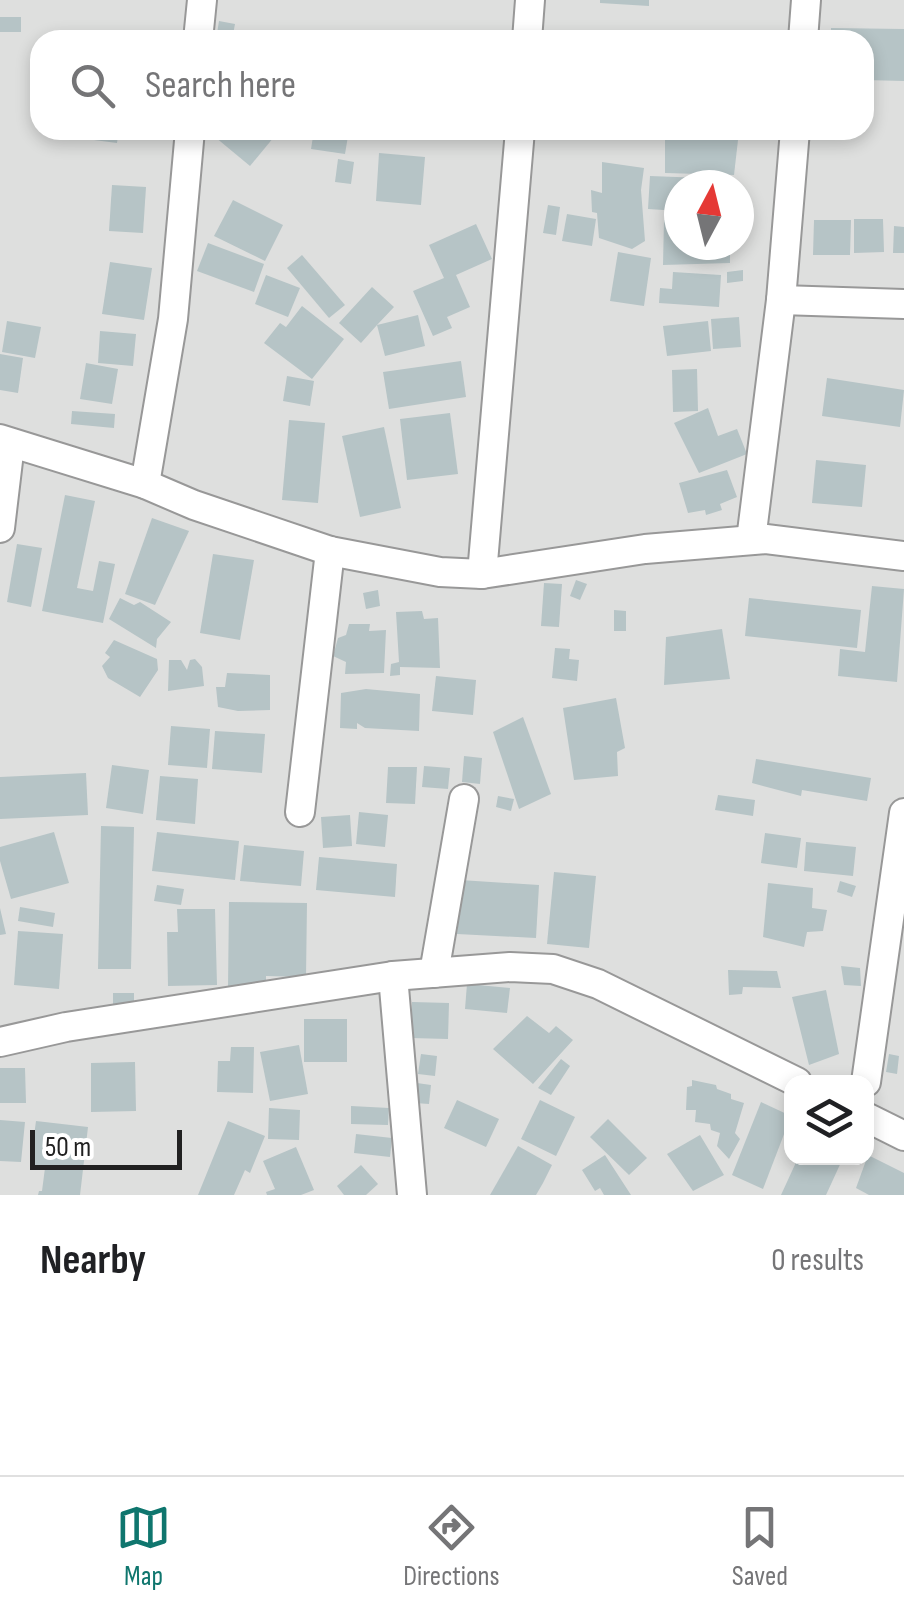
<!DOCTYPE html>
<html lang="en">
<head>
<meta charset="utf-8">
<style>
  :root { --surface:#fff; --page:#f6f6f6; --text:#202124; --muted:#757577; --line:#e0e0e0; --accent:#0f766e }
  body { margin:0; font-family:"Sofia Sans Condensed",sans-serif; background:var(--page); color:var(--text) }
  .controls { position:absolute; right:30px; bottom:30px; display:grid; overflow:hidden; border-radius:20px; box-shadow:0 5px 15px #0003 }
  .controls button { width:90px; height:90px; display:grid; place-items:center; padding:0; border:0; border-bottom:2px solid var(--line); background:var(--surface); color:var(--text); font:50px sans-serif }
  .compass { position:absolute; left:664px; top:170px; width:90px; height:90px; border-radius:50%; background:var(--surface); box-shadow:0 5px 15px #0003; rotate:7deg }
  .scale { position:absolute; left:30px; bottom:25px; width:152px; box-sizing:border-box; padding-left:10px; border:5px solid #212121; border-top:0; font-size:28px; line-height:35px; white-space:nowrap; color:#212121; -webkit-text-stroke:8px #fff; paint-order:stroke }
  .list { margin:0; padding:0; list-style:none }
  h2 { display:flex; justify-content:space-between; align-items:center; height:130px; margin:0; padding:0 40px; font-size:42px }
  h2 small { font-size:32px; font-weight:400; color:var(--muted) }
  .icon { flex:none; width:55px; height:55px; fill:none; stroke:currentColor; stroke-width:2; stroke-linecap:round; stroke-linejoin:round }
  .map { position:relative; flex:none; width:904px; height:1195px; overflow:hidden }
  .search { position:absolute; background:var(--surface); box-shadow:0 5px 15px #0003; left:30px; right:30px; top:30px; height:110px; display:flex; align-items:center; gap:25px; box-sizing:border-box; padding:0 35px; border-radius:30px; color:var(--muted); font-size:38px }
  .sheet { height:280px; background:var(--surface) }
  nav { display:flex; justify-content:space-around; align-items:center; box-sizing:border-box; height:140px; border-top:2px solid var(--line); background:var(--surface); font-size:28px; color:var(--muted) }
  nav a { display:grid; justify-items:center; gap:5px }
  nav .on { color:var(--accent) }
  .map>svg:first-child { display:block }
  .residential { fill:#dedfde; fill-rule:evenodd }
  .building { fill:#b6c4c6 }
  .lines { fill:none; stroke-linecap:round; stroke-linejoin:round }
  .minor-casing { stroke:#989898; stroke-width:32 }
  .minor { stroke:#fff; stroke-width:28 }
</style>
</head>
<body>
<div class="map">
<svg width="904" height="1195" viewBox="0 0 904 1195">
  <rect width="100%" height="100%" fill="#e7eef1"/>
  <path class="residential" d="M0,0H904V1195H0ZM40,40H864V130H40ZM679,185H739V245H679ZM792,1082H866V1158H792Z"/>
  <g class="building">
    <polygon points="600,0 649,0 649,6 600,3"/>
    <rect x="0" y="17" width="21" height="15"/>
    <polygon points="219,21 235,24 232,40 216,40"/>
    <polygon points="831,28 904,29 904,81 864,80 864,40 831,40"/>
    <polygon points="390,33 429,37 429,40 390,40"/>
    <polygon points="87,130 119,130 117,143 86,139"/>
    <polygon points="221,130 265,130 274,137 250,166 215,137"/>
    <polygon points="314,130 349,130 345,154 311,149"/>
    <polygon points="665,136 738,140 734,175 665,173"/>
    <polygon points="379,153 425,157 421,205 376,201"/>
    <polygon points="338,159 354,162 351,184 335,182"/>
    <polygon points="602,162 644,168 641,190 645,241 632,249 599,238 597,213 592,212 591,190 602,193"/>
    <polygon points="650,176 729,179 728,185 679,185 679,211 648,209"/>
    <polygon points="112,185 146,187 143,233 109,231"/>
    <polygon points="233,200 283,225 265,261 214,236"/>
    <polygon points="548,205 560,207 556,235 543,233"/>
    <polygon points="567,214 596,219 592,246 562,241"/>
    <polygon points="854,219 883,219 884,252 854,253"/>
    <polygon points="664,220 679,220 679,245 730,245 730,263 663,265"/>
    <polygon points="814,220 851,220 850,255 813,255"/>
    <polygon points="476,224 492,259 456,275 470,307 447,317 452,328 433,336 413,291 444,278 429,245"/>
    <polygon points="894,226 904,227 904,253 893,253"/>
    <polygon points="208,243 264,264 254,292 197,271"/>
    <polygon points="618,252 651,258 644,306 610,301"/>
    <polygon points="302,255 345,305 329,318 287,268"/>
    <polygon points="110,262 152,268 144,320 102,314"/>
    <polygon points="743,270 743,281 727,283 727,272"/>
    <polygon points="673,272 721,275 719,307 659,303 660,288 672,289"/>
    <polygon points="266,275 300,288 288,317 255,304"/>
    <polygon points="372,287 394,307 377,325 418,315 425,346 385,356 377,325 361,343 339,323"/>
    <polygon points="302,306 344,339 312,379 264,343 280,323 286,327"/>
    <polygon points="739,317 741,347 713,349 711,319"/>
    <polygon points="7,321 41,327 35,358 2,352"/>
    <polygon points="708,321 711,351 667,356 663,326"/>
    <polygon points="100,331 136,334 133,366 98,363"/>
    <polygon points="0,354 23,358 18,393 0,390"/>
    <polygon points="461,361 466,397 389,409 383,372"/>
    <polygon points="86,363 118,369 112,404 80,399"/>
    <polygon points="697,369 698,411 673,412 672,370"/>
    <polygon points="287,376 314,381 310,406 283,401"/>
    <polygon points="827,378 904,390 900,427 822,416"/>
    <polygon points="708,408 718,436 737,429 747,454 699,473 674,423"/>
    <polygon points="72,411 115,414 114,428 71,424"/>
    <polygon points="450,413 458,474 407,480 400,419"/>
    <polygon points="289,420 325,423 318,503 282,500"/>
    <polygon points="384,427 401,508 360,517 342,436"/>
    <polygon points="816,460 866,465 862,507 812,503"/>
    <polygon points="727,470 737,497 720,504 722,510 706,515 705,510 688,513 679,483"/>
    <polygon points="65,495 95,501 77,588 93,591 99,561 115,564 103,623 42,611"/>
    <polygon points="152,518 189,531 155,605 125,594"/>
    <polygon points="17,544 42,548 31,607 7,602"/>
    <polygon points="213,554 254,560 240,640 200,633"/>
    <polygon points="576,580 587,584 580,600 570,596"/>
    <polygon points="544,583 562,584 559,627 541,626"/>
    <polygon points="872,586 904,589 897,682 838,676 840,649 865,652"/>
    <polygon points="378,590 380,606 366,609 363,593"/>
    <polygon points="120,598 134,605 140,602 171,622 157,639 156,648 109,619"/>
    <polygon points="749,598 861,610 857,648 745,636"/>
    <polygon points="614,610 626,611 626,631 614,631"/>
    <polygon points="422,611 424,619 438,618 440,668 400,667 400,675 390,676 391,664 399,662 396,612"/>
    <polygon points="349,624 370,624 369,631 386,630 384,673 345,674 346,662 333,656 338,638 346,635"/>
    <polygon points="722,629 730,679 664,685 666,637"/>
    <polygon points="114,640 157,659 158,670 140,697 108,678 102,666 110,657 105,653"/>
    <polygon points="555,648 570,649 569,659 579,660 577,681 552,678"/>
    <polygon points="195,659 202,667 204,686 168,691 169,660 181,660 187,670 190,660"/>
    <polygon points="227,673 270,675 270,710 238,711 218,707 216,687 225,687"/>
    <polygon points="436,676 476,680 473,715 432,711"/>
    <polygon points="366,689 420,694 419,731 365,728 357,723 357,729 340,728 341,693"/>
    <polygon points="616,698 625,748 617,752 618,776 574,780 563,708"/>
    <polygon points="523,717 551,794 519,809 493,732"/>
    <polygon points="171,726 210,729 207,768 168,765"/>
    <polygon points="215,731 265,734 262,773 212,769"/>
    <polygon points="464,756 482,758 480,784 462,782"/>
    <polygon points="756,759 871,778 867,801 802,790 801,796 752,783"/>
    <polygon points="112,765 149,770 143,814 106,808"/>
    <polygon points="424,766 450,768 448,789 422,787"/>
    <polygon points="388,767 417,767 415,804 386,803"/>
    <polygon points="86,773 88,815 0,819 0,777"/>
    <polygon points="160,776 198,779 195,824 156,820"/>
    <polygon points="718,795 755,800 753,816 715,810"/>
    <polygon points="498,796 514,799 511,811 496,807"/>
    <polygon points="359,812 388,815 385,847 356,844"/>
    <polygon points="350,815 352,846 323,848 321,817"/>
    <polygon points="101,826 134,827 131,969 98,969"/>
    <polygon points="54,832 69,883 11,899 0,861 0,847"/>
    <polygon points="157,832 239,841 235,880 152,871"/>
    <polygon points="765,833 801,838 797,868 761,863"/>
    <polygon points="806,842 856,847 853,876 804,871"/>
    <polygon points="244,845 304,851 301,886 240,881"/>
    <polygon points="319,857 397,864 395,897 316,890"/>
    <polygon points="554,872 596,876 589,948 547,944"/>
    <polygon points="460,880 539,885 536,938 457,934"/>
    <polygon points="840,881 856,886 852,897 837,892"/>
    <polygon points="768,883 813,888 812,908 827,910 823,931 807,932 804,947 763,937"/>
    <polygon points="157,885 184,889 181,905 154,901"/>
    <polygon points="229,902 307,903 306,977 266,976 266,987 228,987"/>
    <polygon points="20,907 55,913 53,927 18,921"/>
    <polygon points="0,908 6,934 0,935"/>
    <polygon points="177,909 215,909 217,985 168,986 167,932 178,932"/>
    <polygon points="18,931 63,934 59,989 14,985"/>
    <polygon points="841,966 860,968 861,986 844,985"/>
    <polygon points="728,970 777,971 781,988 743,987 742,994 729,995"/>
    <polygon points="467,984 510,988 507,1013 465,1009"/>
    <polygon points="826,990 839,1054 809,1065 792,997"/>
    <rect x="113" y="993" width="21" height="15"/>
    <polygon points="412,1002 449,1003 448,1039 411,1038"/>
    <polygon points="527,1016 549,1033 556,1026 573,1040 533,1084 493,1049"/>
    <rect x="304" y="1019" width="43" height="43"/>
    <polygon points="299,1045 308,1094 270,1101 260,1052"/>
    <polygon points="231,1047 254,1047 253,1093 217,1092 218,1061 230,1061"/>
    <polygon points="421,1054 437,1056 435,1076 418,1074"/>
    <polygon points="889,1054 899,1056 897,1074 886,1072"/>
    <polygon points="561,1059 570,1066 551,1095 538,1088"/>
    <polygon points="135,1062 136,1111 91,1112 91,1063"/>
    <polygon points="0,1068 25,1068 26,1103 0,1103"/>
    <polygon points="692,1080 716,1085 717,1089 731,1094 731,1099 744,1103 735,1133 740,1139 729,1159 717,1146 720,1133 711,1130 710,1124 695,1122 696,1110 686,1110 687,1087 692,1086"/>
    <polygon points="417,1083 431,1085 429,1104 415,1103"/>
    <polygon points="457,1100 499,1119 486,1147 444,1128"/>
    <polygon points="540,1100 575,1117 556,1156 521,1139"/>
    <polygon points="761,1102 791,1116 763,1189 732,1175"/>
    <polygon points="351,1106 389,1108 388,1125 351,1124"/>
    <polygon points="269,1108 300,1110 299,1140 268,1139"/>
    <polygon points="608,1119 647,1158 629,1175 590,1137"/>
    <polygon points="0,1120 25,1122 21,1162 0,1161"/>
    <polygon points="36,1121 88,1127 80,1195 38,1195 39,1191 42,1191 45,1168 30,1166"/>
    <polygon points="228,1121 265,1136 250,1173 245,1170 234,1195 198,1195"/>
    <polygon points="356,1134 392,1138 390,1157 354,1153"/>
    <polygon points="700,1135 724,1175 693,1191 667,1154"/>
    <polygon points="518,1146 552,1165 543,1183 536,1195 490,1195"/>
    <polygon points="296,1147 314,1190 301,1195 267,1195 266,1192 275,1189 263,1161"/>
    <polygon points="605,1155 631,1195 604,1195 600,1188 595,1191 582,1170"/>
    <polygon points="868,1155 904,1173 904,1195 869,1195 856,1188"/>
    <polygon points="798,1158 843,1158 826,1195 781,1195"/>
    <polygon points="361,1165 378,1184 366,1195 344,1195 337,1186"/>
  </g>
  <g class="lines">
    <g class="minor-casing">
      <g id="minor">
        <polyline points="198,40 202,0"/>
        <polyline points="527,40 530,0"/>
        <polyline points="803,40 806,0"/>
        <polyline points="781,300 904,304"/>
        <polyline points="0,439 145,484 194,505 330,551 440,572 482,574 645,549 766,539 904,556"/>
        <polyline points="145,484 173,319 190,130"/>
        <polyline points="0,528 10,444"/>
        <polyline points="751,540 781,300 795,130"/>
        <polyline points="482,574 520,130"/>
        <polyline points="300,812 330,551"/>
        <polyline points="434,973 464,799"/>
        <polyline points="393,976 412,1195"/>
        <polyline points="0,1042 66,1027 393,976 510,967 553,969 598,984 797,1082"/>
        <polyline points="866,1082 904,813"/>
        <polyline points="866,1117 904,1136"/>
      </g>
    </g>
    <use href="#minor" class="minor"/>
  </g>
</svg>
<div class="controls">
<button><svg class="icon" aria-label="layers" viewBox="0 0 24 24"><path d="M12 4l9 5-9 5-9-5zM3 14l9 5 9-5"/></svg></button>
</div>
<svg class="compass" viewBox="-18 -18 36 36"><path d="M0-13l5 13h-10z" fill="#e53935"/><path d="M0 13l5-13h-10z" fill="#757577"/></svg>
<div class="scale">50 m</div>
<div class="search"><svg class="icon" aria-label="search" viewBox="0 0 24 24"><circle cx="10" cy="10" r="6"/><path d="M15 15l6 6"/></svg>Search here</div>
</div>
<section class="sheet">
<h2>Nearby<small>0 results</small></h2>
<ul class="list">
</ul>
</section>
<nav>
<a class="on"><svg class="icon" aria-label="map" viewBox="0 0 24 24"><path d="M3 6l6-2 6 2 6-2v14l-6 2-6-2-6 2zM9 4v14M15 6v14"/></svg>Map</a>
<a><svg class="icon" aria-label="directions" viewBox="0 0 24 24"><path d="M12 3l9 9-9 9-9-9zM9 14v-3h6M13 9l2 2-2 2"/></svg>Directions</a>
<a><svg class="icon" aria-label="saved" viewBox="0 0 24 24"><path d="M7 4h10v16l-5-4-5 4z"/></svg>Saved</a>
</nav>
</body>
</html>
